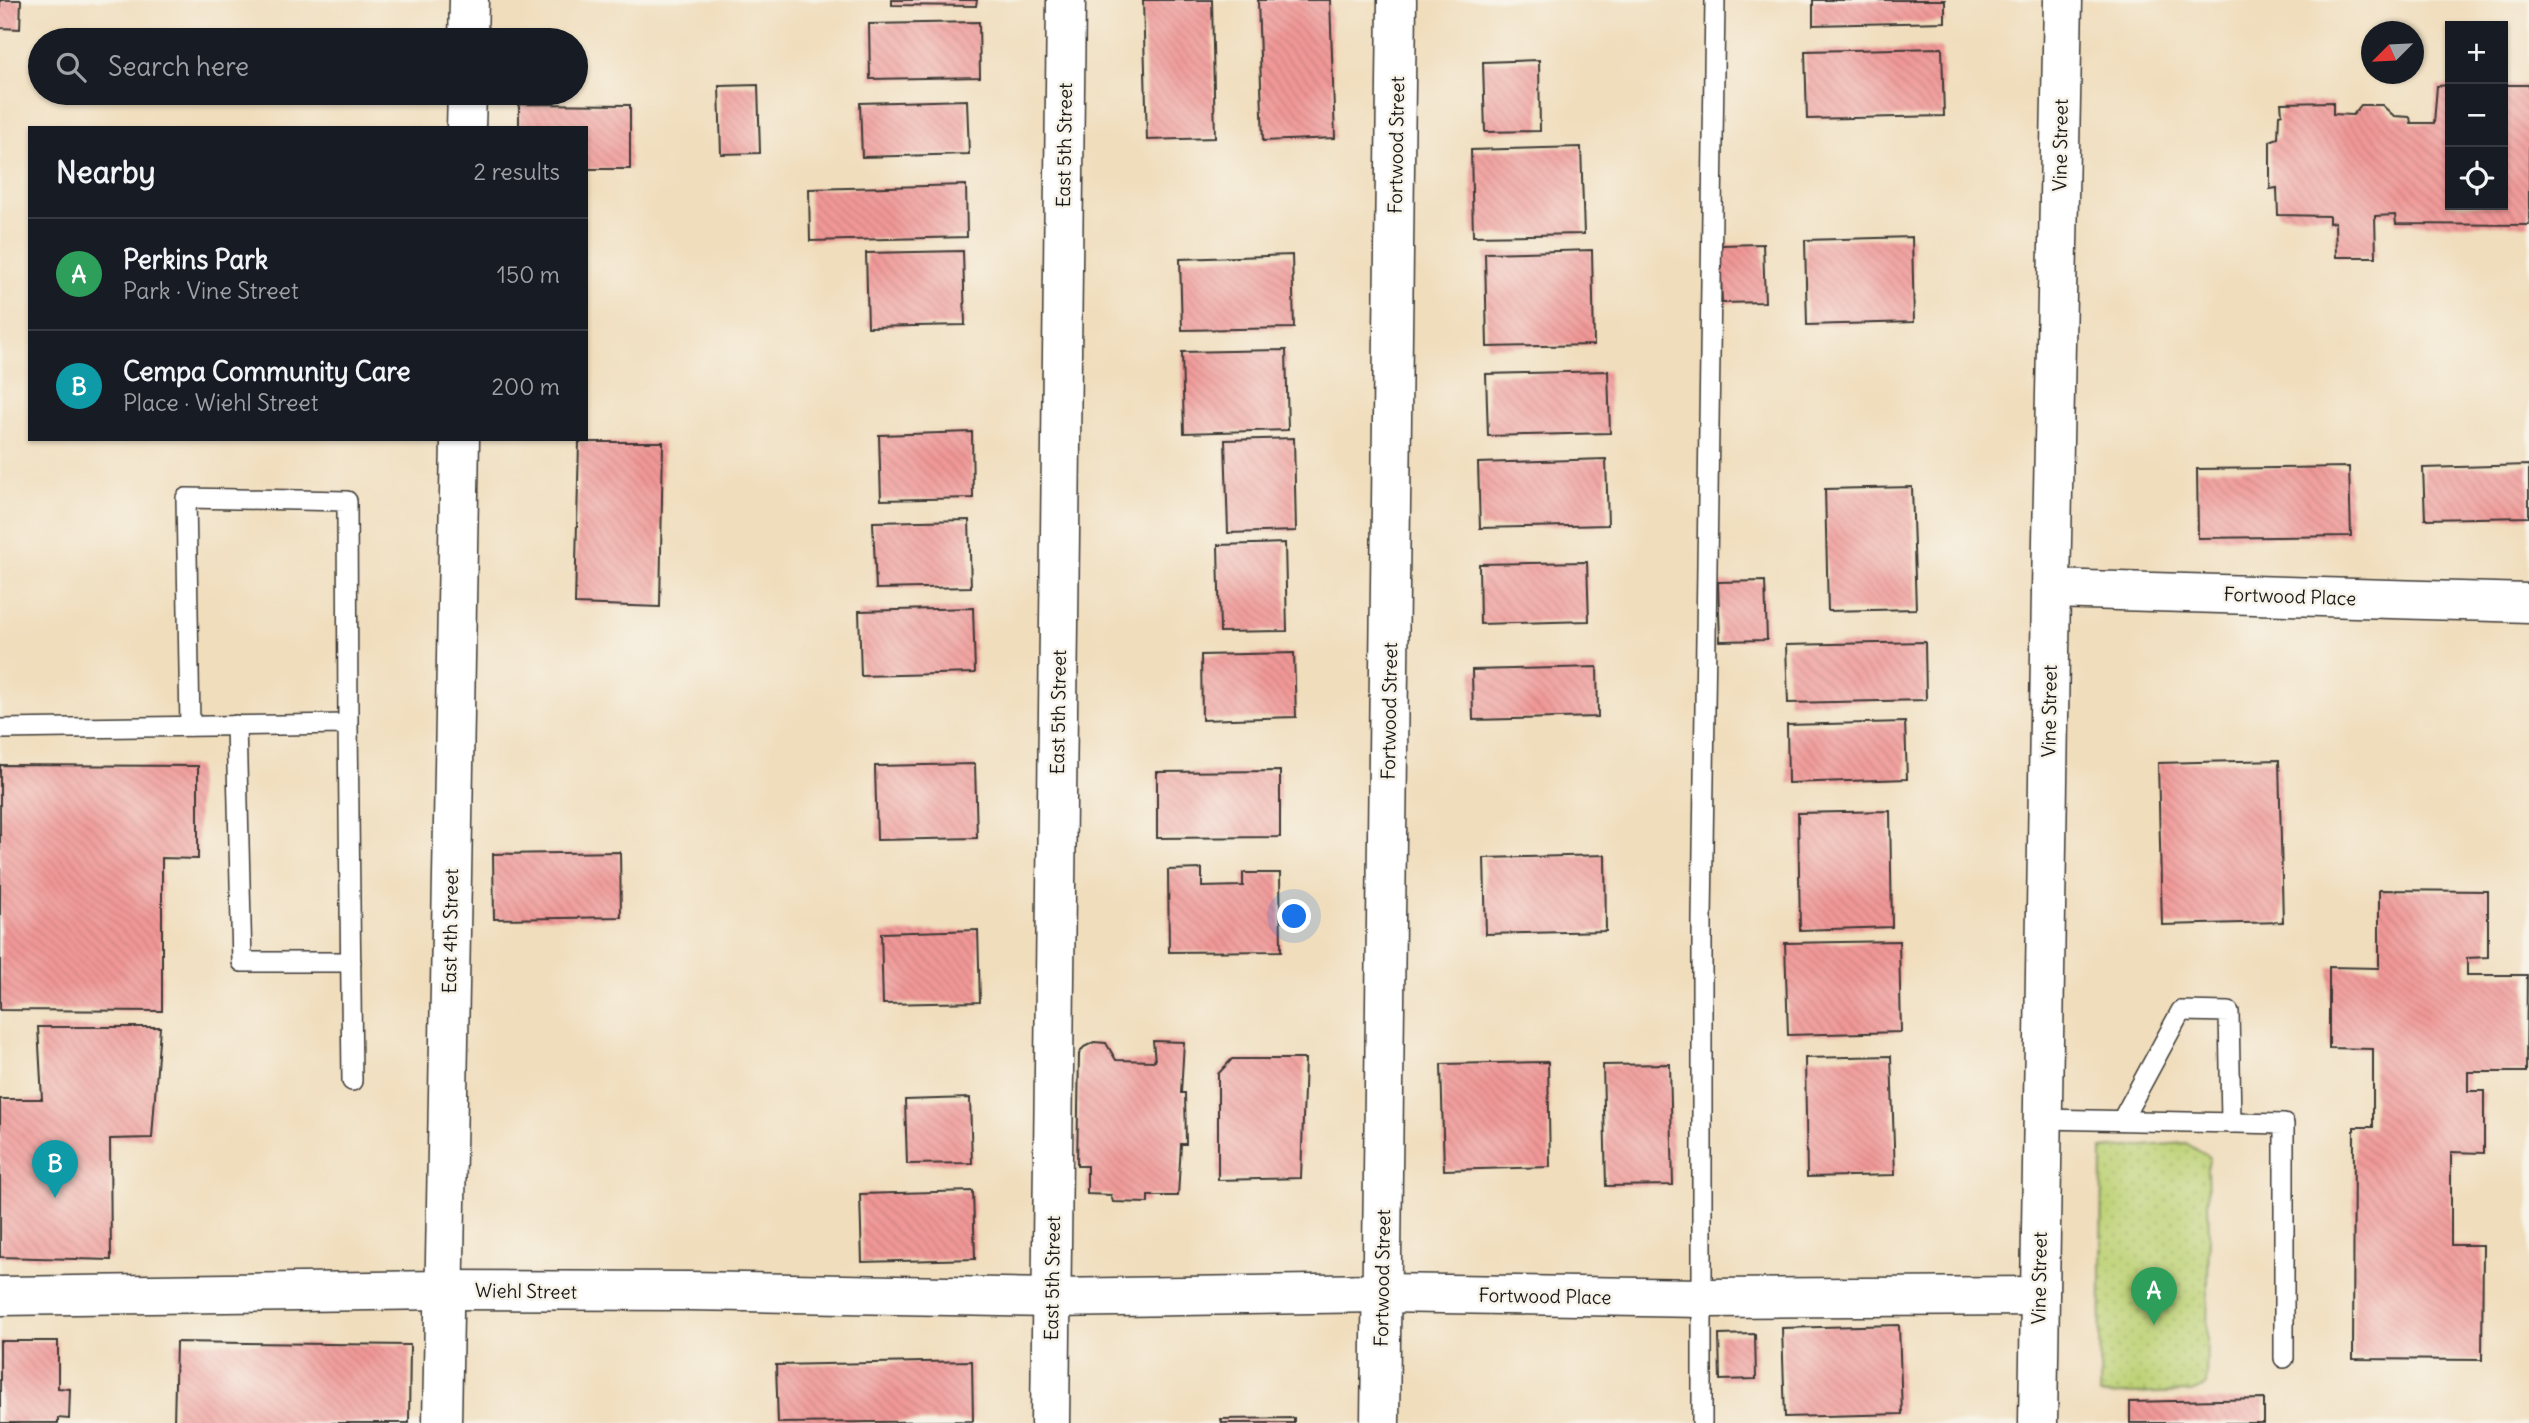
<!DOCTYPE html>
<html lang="en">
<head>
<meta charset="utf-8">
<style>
  :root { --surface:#171b24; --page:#20242c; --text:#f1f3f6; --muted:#9ea1a6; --line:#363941; --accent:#0b8043 }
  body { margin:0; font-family:Delius,sans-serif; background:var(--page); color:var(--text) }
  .controls { position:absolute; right:21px; top:21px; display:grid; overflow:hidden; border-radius:0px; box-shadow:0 2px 5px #0004 }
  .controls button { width:63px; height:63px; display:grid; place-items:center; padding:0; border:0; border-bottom:2px solid var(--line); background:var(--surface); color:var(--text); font:35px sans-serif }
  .compass { position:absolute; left:2361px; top:21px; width:63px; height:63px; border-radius:50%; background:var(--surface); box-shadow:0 2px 5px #0004; rotate:246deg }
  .you { position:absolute; left:1295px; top:917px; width:24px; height:24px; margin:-18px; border:5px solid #fff; border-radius:50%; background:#1a73e8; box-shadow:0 0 0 10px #1a73e833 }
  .badge { display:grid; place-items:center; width:46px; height:46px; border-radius:50%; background:var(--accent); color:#fff; font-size:23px; font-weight:700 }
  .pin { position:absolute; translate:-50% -58px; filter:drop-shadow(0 2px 4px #0008) }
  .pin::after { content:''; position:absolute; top:37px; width:24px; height:21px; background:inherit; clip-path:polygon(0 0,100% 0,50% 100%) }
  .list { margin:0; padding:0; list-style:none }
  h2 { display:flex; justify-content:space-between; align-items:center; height:91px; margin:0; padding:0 28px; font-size:30px }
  h2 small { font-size:23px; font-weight:400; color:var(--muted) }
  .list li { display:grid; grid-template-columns:46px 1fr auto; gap:21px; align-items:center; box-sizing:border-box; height:112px; padding:0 28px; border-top:2px solid var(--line) }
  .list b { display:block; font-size:26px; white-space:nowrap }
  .list p { margin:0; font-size:23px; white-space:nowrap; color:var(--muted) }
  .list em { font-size:23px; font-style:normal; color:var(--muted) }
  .icon { flex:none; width:38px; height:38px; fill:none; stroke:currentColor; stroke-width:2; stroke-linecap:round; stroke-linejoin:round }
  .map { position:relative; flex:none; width:2529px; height:1423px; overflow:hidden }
  .search { position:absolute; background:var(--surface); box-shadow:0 2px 5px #0004; left:28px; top:28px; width:560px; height:77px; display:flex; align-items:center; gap:18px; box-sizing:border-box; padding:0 24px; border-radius:38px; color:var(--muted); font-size:26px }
  .panel { position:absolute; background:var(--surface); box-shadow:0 2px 5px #0004; left:28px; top:126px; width:560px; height:315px; border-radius:0px }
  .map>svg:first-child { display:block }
  .grass { fill:url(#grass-dots); stroke:#6c7749; stroke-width:2 }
  .building { fill:url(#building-back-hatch) }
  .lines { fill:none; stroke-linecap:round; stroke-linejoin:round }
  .lane-casing { stroke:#3c3934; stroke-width:22 }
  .street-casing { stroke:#3c3934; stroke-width:41 }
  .lane { stroke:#fff; stroke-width:19 }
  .street { stroke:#fff; stroke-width:38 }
  .labels { text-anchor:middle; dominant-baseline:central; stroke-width:5; stroke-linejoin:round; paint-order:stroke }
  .street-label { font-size:19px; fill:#1c1c1c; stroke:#f7f3e8 }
</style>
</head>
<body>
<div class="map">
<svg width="2529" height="1423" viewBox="0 0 2529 1423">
  <defs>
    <pattern id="grass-dots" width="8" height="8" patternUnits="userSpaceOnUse" patternTransform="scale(1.75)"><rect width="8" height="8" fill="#bdd276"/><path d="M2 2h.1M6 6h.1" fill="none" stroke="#a2b466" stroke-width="1.8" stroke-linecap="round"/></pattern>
    <pattern id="building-back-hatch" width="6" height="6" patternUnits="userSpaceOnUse" patternTransform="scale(1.75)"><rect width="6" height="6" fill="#f09897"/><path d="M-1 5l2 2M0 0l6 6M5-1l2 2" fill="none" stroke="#cd8282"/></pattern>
  </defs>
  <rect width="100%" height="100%" fill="#f7f3e8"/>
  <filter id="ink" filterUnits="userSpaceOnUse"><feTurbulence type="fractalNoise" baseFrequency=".0143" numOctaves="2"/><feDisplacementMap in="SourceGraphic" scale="14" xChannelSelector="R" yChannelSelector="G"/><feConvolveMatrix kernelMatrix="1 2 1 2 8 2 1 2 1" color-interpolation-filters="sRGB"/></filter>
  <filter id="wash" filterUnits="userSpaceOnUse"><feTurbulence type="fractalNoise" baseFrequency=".00686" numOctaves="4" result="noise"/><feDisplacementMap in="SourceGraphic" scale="28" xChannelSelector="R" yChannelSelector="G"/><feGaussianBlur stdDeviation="1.57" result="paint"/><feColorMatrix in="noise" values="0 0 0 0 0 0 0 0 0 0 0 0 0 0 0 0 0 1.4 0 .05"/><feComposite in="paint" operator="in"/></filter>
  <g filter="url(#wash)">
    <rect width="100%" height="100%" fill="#f0ddbc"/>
    <polygon class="grass" points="2186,1143 2210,1158 2207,1168 2209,1234 2206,1386 2191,1392 2100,1395 2102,1149"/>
    <g id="blocks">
      <g class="building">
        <polygon points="0,0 21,0 20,29 0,28"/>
        <polygon points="892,0 977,0 976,6 892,5"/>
        <polygon points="1143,0 1212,0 1215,138 1147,140"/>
        <polygon points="1258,0 1330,0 1335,138 1263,141"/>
        <polygon points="1813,0 1945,0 1945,22 1813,25"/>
        <polygon points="979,22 980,77 870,79 869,24"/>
        <polygon points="1942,48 1944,116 1807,119 1805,51"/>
        <polygon points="1539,60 1540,131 1485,132 1483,62"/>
        <polygon points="758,85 760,153 721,154 719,86"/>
        <polygon points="2450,85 2450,205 2503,205 2503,85 2529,85 2529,225 2396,224 2395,215 2375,216 2376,257 2336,257 2335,222 2329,223 2329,216 2278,215 2277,188 2270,189 2270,141 2278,138 2279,115 2282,114 2281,103 2333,102 2333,114 2353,115 2361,105 2382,105 2394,116 2410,117 2411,123 2434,123 2437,86"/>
        <polygon points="967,100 969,154 862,157 860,103"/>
        <polygon points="519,104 630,105 630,169 586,169 586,128 519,128"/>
        <polygon points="1581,147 1584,234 1473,236 1471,150"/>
        <polygon points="966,185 967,237 810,241 809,189"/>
        <polygon points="1912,237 1914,322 1807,325 1805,240"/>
        <polygon points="1763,244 1765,302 1722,303 1720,245"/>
        <polygon points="1592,250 1594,345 1487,347 1485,253"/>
        <polygon points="963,251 965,325 868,327 866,253"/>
        <polygon points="1292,255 1294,328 1182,330 1180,259"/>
        <polygon points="1286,350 1288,430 1184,433 1182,352"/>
        <polygon points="1608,371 1610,433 1488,436 1486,374"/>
        <polygon points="972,432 973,498 881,500 879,435"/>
        <polygon points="1294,438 1296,531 1228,533 1225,440"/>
        <polygon points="579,442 663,442 660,607 575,604"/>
        <polygon points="1606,459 1608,525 1480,528 1478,463"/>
        <polygon points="2529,465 2529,517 2425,519 2423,468"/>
        <polygon points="2349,467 2351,536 2198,538 2197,469"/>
        <polygon points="1912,487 1916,609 1828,611 1825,489"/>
        <polygon points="969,520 971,587 876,589 873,522"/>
        <polygon points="1285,543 1287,631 1220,632 1218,545"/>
        <polygon points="1587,562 1589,621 1480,624 1479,564"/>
        <polygon points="1765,581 1767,640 1720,641 1718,582"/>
        <polygon points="973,608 975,673 861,676 859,611"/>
        <polygon points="1925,642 1926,700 1788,703 1786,645"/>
        <polygon points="1294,653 1296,717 1202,720 1201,655"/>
        <polygon points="1597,667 1598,717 1473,720 1472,670"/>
        <polygon points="1905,722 1907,779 1788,783 1787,725"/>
        <polygon points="2279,760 2283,922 2162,925 2158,763"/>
        <polygon points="975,764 977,838 877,840 875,766"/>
        <polygon points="0,765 198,766 198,859 162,858 162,1011 0,1010"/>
        <polygon points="1280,771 1280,837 1157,838 1157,772"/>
        <polygon points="1890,811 1892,927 1800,930 1798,813"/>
        <polygon points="620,852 621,917 494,919 493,854"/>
        <polygon points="1605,855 1606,931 1486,934 1484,858"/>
        <polygon points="1202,869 1202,887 1243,886 1243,873 1280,873 1281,951 1169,952 1168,870"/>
        <polygon points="2379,890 2488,891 2488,957 2467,958 2467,975 2527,975 2526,1072 2468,1072 2468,1091 2484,1091 2484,1153 2451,1152 2451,1245 2483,1245 2482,1360 2353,1359 2354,1127 2373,1127 2373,1049 2329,1048 2329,967 2379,968"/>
        <polygon points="978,930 980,1002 883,1004 881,933"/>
        <polygon points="1899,941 1901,1032 1788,1035 1785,943"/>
        <polygon points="38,1027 160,1027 152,1138 110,1139 111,1260 0,1257 0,1099 42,1099"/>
        <polygon points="1153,1041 1184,1042 1181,1093 1185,1093 1186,1144 1181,1144 1178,1196 1148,1196 1148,1203 1113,1202 1111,1195 1087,1194 1087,1166 1077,1166 1079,1054 1084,1047 1094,1042 1106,1043 1116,1060 1155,1061"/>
        <polygon points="1891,1056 1895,1175 1807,1177 1805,1058"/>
        <polygon points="1232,1059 1305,1059 1301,1178 1218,1180 1218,1074"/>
        <polygon points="1548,1062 1550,1167 1444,1170 1441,1064"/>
        <polygon points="1670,1064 1673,1185 1606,1186 1603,1065"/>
        <polygon points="970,1098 972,1163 907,1164 905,1100"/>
        <polygon points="973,1191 975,1259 862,1262 860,1194"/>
        <polygon points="1899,1325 1902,1414 1785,1417 1782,1328"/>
        <polygon points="1755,1334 1756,1379 1720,1380 1719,1335"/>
        <polygon points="0,1341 58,1341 58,1388 70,1389 69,1419 58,1418 58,1423 0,1423"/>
        <polygon points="176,1342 410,1345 409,1423 174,1423"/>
        <polygon points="972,1361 973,1421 778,1423 776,1365"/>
        <polygon points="2264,1399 2264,1423 2130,1423 2130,1402"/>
        <polygon points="1294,1418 1294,1423 1222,1423 1221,1419"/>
      </g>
    </g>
  </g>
  <g filter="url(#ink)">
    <use href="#blocks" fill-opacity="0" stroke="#3c3934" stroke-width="2"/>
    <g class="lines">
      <g class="lane-casing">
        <g id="lane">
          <polyline points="236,725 242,962 351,962"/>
          <polyline points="190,726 186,498 347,501 348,724"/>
          <polyline points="0,729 348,724 352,1081"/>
          <polyline points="2042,1119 2284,1124 2284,1358"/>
          <polyline points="2122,1120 2181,1011 2229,1012 2231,1123"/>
          <polyline points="1702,1423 1702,920 1715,0"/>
        </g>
      </g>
      <g class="street-casing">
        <g id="street">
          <polyline points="468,40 469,0"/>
          <polyline points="466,128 467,93"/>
          <polyline points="2051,589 2529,603"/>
          <polyline points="0,1296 443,1290 689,1291 1052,1298 1382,1293 1702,1298 2039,1296"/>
          <polyline points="442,1423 460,439"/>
          <polyline points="1050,1423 1066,0"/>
          <polyline points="1380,1423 1397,0"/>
          <polyline points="2038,1423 2051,589 2063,0"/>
        </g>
      </g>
      <use href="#lane" class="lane"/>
      <use href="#street" class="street"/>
    </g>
  </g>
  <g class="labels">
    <g class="street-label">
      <text transform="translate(1064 145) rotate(-89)">East 5th Street</text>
      <text transform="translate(1396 145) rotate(-89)">Fortwood Street</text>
      <text transform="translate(2060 145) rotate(-89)">Vine Street</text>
      <text transform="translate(2290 596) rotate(2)">Fortwood Place</text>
      <text transform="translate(1389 711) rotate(-89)">Fortwood Street</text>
      <text transform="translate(2049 711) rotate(-89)">Vine Street</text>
      <text transform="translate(1058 712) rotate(-89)">East 5th Street</text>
      <text transform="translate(450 931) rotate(-89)">East 4th Street</text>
      <text transform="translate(1052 1278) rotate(-89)">East 5th Street</text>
      <text transform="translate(1382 1278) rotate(-89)">Fortwood Street</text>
      <text transform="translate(2039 1278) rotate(-89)">Vine Street</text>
      <text transform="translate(526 1291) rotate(1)">Wiehl Street</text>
      <text transform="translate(1545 1296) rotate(1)">Fortwood Place</text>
    </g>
  </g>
</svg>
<div class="controls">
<button>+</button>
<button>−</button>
<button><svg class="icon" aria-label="locate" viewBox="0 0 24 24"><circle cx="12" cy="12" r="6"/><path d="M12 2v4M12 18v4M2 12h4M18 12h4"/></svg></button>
</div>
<svg class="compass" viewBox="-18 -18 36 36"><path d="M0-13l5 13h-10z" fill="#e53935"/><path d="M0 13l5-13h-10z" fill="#9ea1a6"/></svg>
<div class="you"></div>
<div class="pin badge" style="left:2154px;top:1325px;background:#2e9e5b">A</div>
<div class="pin badge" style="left:55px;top:1198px;background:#0f9aa8">B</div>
<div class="search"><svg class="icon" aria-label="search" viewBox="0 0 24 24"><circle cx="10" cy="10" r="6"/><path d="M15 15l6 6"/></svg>Search here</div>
<section class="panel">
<h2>Nearby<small>2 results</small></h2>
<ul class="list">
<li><span class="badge" style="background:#2e9e5b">A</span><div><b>Perkins Park</b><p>Park · Vine Street</p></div><em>150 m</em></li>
<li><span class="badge" style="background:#0f9aa8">B</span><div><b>Cempa Community Care</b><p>Place · Wiehl Street</p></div><em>200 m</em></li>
</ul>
</section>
</div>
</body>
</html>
